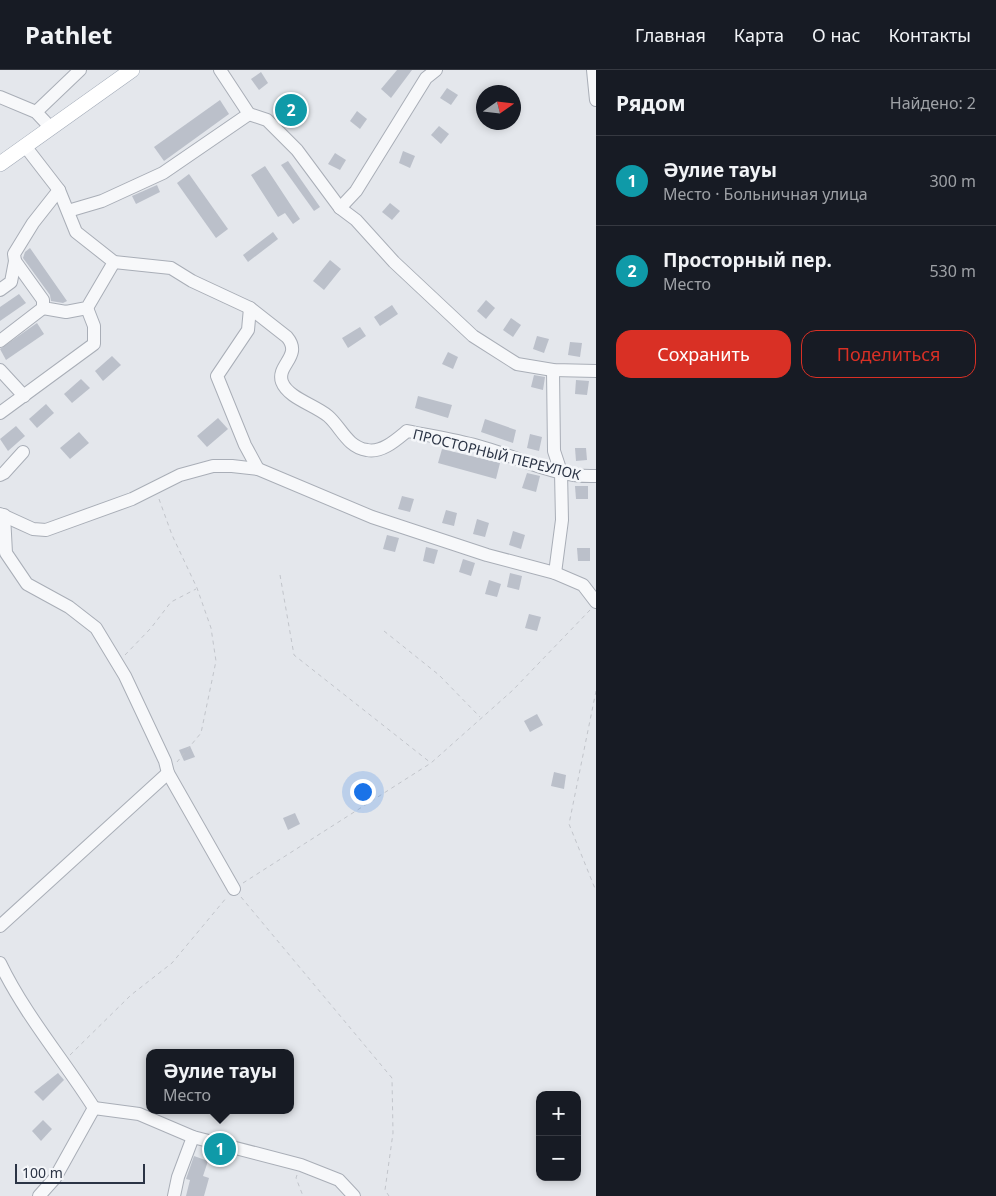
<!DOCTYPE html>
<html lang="ru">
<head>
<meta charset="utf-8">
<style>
  :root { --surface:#171b24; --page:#242831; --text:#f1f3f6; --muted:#9ea1a6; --line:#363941; --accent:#d93025 }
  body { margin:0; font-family:"Noto Sans",sans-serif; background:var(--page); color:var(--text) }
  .controls { position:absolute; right:15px; bottom:15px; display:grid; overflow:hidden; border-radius:10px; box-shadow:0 2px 8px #0003 }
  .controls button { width:45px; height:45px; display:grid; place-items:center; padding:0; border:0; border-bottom:1px solid var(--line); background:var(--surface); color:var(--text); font:25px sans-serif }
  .compass { position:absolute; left:476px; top:15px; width:45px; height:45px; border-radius:50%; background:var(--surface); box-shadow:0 2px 8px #0003; rotate:76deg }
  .scale { position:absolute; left:15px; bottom:12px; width:130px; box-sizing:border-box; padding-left:5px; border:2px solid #2b3445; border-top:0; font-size:14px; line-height:18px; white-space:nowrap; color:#2b3445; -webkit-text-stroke:4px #f4f6f9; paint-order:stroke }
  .you { position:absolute; left:362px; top:721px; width:18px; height:18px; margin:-12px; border:4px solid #fff; border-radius:50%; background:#1a73e8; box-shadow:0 0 0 8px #1a73e833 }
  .badge { display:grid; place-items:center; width:32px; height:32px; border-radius:50%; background:var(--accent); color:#fff; font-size:16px; font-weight:700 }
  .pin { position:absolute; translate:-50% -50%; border:2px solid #fff; box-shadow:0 1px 5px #0006 }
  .popup { position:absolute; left:146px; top:979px; width:148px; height:65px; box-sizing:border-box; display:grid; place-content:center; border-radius:10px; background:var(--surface); filter:drop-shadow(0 1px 4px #0005); font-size:16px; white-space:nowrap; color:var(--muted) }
  .popup b { font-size:19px; color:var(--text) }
  .popup::after { content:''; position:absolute; left:50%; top:100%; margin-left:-10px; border:10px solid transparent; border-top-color:var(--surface) }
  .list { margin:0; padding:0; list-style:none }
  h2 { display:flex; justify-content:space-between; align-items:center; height:65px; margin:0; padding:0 20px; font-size:21px }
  h2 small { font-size:16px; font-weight:400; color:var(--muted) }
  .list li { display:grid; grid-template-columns:32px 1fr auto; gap:15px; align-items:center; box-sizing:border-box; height:90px; padding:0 20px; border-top:1px solid var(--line) }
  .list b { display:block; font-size:19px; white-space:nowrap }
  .list p { margin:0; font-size:16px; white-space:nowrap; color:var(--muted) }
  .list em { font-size:16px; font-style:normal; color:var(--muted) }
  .actions { display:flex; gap:10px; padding:15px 20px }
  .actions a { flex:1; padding:11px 0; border:1px solid var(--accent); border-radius:15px; text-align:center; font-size:18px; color:var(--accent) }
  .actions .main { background:var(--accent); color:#fff }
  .map { position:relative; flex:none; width:596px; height:1126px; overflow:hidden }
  header { display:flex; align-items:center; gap:30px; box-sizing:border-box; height:70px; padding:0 25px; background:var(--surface); border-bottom:1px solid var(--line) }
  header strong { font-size:24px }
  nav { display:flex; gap:28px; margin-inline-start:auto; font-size:18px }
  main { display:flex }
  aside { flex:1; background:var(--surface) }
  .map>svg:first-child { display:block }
  .building { fill:#bbc0ca }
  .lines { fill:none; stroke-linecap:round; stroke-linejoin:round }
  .minor-casing { stroke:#a9aeb7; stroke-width:14 }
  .major-casing { stroke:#a3abb8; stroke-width:16 }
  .path { stroke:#c2c5cb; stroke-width:1; stroke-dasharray:4 4; stroke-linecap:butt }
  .minor { stroke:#f7f8fa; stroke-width:12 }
  .major { stroke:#fff; stroke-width:15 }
  .labels { text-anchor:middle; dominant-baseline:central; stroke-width:5; stroke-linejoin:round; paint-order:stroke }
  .street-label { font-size:14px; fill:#2b3445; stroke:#f4f6f9 }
</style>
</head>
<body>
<header>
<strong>Pathlet</strong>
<nav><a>Главная</a><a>Карта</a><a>О нас</a><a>Контакты</a></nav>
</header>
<main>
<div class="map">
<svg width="596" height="1126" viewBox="0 0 596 1126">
  <rect width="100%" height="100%" fill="#e4e7ec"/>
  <g class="building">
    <polygon points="397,0 412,0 391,28 381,19"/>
    <polygon points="261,2 268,13 259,20 251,9"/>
    <polygon points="447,18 458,25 451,35 440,28"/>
    <polygon points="298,25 307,40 284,55 275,41"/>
    <polygon points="220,30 229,44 164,91 154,77"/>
    <polygon points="357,41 367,49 360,59 350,51"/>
    <polygon points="439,56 449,64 441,74 431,65"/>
    <polygon points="403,81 415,86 410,98 399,93"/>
    <polygon points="335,83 346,90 340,100 328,94"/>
    <polygon points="288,91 320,137 314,141 281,95"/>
    <polygon points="265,96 300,149 293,154 285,143 278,147 251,105"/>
    <polygon points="189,104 228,159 216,168 177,113"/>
    <polygon points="157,115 160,122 136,134 132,126"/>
    <polygon points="390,133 400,141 392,150 382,142"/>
    <polygon points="273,162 278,169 248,192 243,185"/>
    <polygon points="30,178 67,231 63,233 51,231 50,225 23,188 25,182"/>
    <polygon points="330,190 341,199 324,220 313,211"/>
    <polygon points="19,224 26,233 0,251 0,237"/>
    <polygon points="486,230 495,238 486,249 477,241"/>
    <polygon points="392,235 398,244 380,256 374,247"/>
    <polygon points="511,248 521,255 513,267 503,260"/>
    <polygon points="37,253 44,264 6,290 0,279"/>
    <polygon points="360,257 366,266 348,278 342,268"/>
    <polygon points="537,266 549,269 544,283 533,279"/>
    <polygon points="570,272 582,273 580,287 568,285"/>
    <polygon points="448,282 458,287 453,299 442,294"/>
    <polygon points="112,286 121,295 103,311 95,301"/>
    <polygon points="534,305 545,307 543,320 531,317"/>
    <polygon points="81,309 90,318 72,333 64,324"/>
    <polygon points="576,310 589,311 587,325 575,324"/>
    <polygon points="418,326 452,335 448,348 415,338"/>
    <polygon points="46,334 54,343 37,358 29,349"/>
    <polygon points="218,348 228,359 207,377 197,366"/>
    <polygon points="485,349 516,360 513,373 481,362"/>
    <polygon points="16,356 25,366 8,381 0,369"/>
    <polygon points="79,362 89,373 70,389 60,378"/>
    <polygon points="530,364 542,367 539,381 527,378"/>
    <polygon points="575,378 586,378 587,390 576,391"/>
    <polygon points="442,379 500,393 496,409 438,393"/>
    <polygon points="527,403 540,406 536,422 522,418"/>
    <polygon points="575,416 588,416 588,429 576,429"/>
    <polygon points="402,426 414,429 410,442 398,439"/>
    <polygon points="446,440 457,443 454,456 442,453"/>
    <polygon points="477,449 489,453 485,467 473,464"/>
    <polygon points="513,461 525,465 521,479 509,475"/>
    <polygon points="387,465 399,468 395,482 383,479"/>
    <polygon points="426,477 438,480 434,494 423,491"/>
    <polygon points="577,478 590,478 590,491 578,491"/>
    <polygon points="463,489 475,493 471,506 459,502"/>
    <polygon points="510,503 522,506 519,520 507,517"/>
    <polygon points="489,510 501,514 497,527 485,524"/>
    <polygon points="529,544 541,547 537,561 525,558"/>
    <polygon points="537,644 543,655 530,662 524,651"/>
    <polygon points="190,676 195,687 184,691 179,680"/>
    <polygon points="554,702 566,705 564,719 551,716"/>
    <polygon points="295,743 300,754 288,760 283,748"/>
    <polygon points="58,1003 64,1010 43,1031 34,1022"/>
    <polygon points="43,1050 52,1059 41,1071 32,1061"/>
    <polygon points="194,1086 208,1091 203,1106 209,1108 204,1126 186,1126 190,1110 186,1109"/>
  </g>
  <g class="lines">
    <g class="minor-casing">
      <g id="minor">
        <polyline points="220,0 249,44 267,50 297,80 340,138 356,150 394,192 473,266 517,294 553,300 596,301"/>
        <polyline points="593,0 596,30"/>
        <polyline points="0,27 36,42 50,57"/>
        <polyline points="36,42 80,0"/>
        <path d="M25,76L59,120L76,162L114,192L171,198L192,211L250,238L287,267C303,286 276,295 282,312C288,328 315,335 328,346C341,357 347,377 367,380C382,383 396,370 407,361C431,366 455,370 478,376C516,386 556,408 596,406"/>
        <polyline points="59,120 33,153 14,184 15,191 43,230 43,238 66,242 87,238 114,192"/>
        <polyline points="340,138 356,121 426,8 436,0"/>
        <polyline points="68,141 102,131 163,103 249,44"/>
        <polyline points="0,220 11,212 15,191"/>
        <polyline points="250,238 248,260 217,306 245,375 258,399"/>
        <polyline points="0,271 43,238"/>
        <polyline points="0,300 24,326"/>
        <polyline points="553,300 554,381 561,402 562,450 555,503"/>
        <polyline points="0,343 94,274 94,256 87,238"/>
        <polyline points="0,405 4,403 23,382"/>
        <polyline points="0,444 33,459 46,460 132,429 180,405 213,396 232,396 258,399 372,447 487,485 555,503 583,515 596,532"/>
        <polyline points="4,445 6,483 27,514 69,537 96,558 125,606 165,691 168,703 234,819"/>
        <polyline points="0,856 168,703"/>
        <path d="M0,893C25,945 63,989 94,1038"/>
        <polyline points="94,1038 139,1044 193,1067 301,1095 339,1110 354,1126"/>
        <polyline points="39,1126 55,1108 94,1038"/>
        <polyline points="174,1126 178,1107 193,1067"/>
      </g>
    </g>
    <g class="major-casing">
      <polyline id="major" points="0,94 132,0"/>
    </g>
    <g class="path">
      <polyline points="159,429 172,465 197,518 211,558 216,591 201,663 177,692"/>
      <polyline points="280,505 294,585 431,693"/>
      <polyline points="384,561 439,605 480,647"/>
      <polyline points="125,585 151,558 171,532 196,519"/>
      <polyline points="596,621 569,754 596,821"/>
      <polyline points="243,813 431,693 513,620 590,540"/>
      <polyline points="241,827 392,1008 393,1063 385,1120 389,1126"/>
      <polyline points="70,985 131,925 172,893 227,827"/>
      <polyline points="297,1105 296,1108 303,1126"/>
    </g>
    <use href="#minor" class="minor"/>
    <use href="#major" class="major"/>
  </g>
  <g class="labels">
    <g class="street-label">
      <text transform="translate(497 384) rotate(14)">ПРОСТОРНЫЙ ПЕРЕУЛОК</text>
    </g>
  </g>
</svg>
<div class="controls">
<button>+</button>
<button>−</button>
</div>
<svg class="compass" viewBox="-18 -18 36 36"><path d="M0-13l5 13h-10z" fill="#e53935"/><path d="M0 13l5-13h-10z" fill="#9ea1a6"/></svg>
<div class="scale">100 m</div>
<div class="you"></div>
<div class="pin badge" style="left:220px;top:1079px;background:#0f9aa8">1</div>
<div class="popup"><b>Әулие тауы</b>Место</div>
<div class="pin badge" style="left:291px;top:40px;background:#0f9aa8">2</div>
</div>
<aside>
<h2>Рядом<small>Найдено: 2</small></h2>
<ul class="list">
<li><span class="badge" style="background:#0f9aa8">1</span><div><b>Әулие тауы</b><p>Место · Больничная улица</p></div><em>300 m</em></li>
<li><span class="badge" style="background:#0f9aa8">2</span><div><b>Просторный пер.</b><p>Место</p></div><em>530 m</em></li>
</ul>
<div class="actions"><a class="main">Сохранить</a><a>Поделиться</a></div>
</aside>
</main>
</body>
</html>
